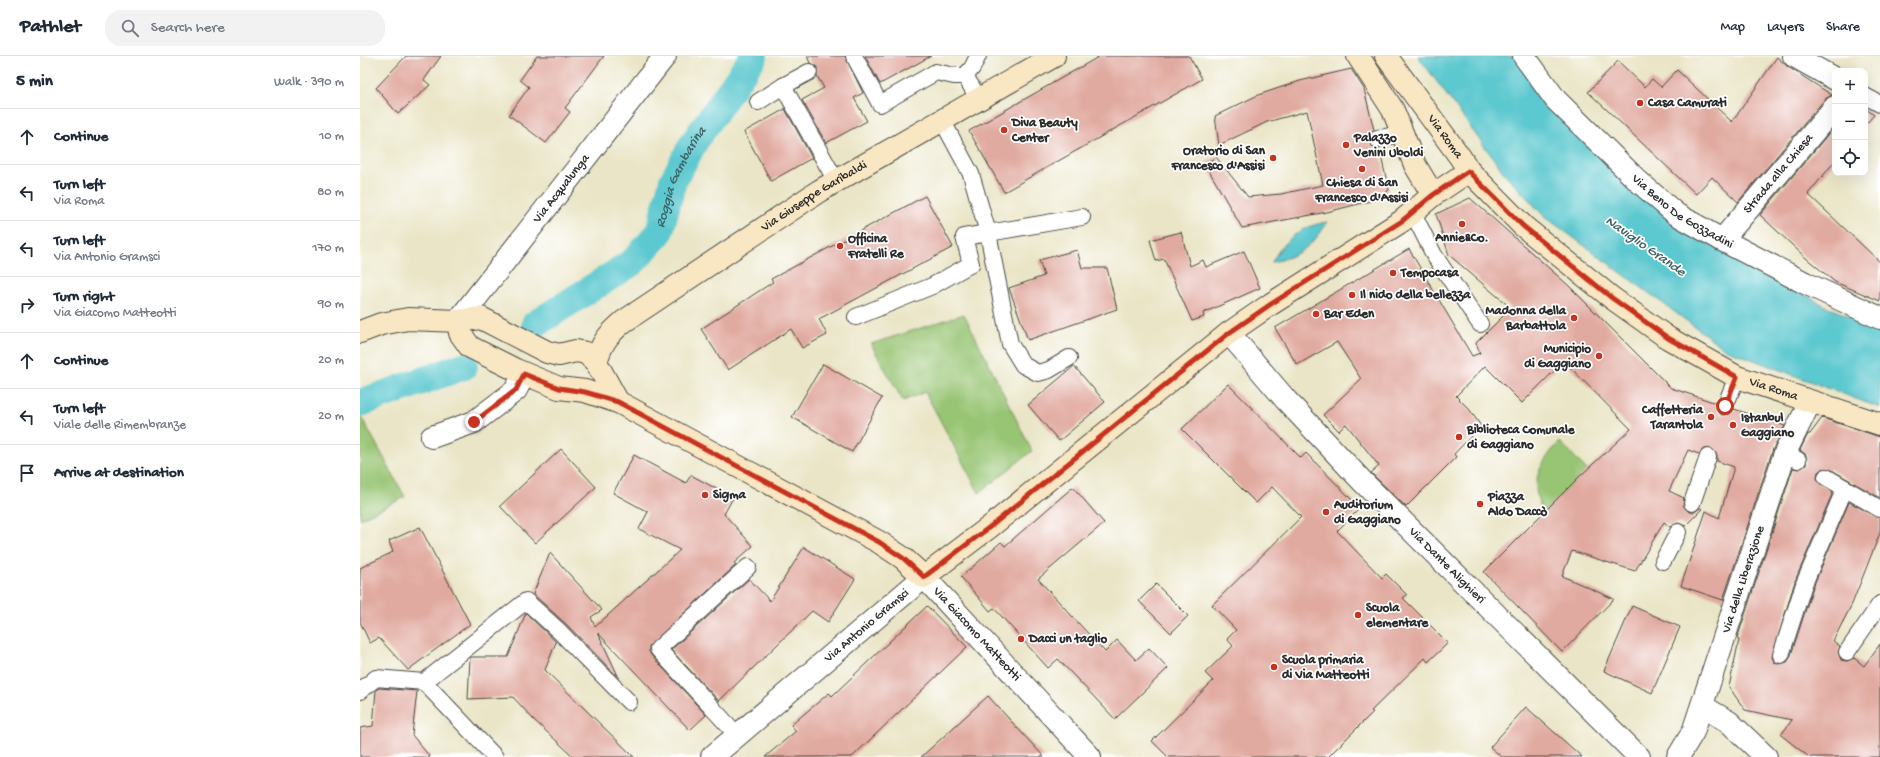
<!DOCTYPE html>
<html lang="en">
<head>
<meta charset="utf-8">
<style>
  :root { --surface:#fff; --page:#f2f2f3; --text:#1f2937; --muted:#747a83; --line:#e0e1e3 }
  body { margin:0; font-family:"Gochi Hand",sans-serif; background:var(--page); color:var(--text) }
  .controls { position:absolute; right:12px; top:12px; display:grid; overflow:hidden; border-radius:8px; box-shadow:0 4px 16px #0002 }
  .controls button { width:36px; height:36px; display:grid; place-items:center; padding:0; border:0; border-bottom:1px solid var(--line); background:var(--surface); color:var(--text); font:20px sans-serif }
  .stop { position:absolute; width:12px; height:12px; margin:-9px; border:3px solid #c8321e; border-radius:50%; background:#fff }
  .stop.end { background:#c8321e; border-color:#fff; box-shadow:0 1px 4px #0008 }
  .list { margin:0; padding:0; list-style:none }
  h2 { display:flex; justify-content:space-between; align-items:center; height:52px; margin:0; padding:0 16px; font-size:17px }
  h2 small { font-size:13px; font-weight:400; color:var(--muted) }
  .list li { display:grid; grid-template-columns:26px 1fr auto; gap:12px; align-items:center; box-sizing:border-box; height:56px; padding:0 16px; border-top:1px solid var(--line) }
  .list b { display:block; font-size:15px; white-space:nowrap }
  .list p { margin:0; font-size:13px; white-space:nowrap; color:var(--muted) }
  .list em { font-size:13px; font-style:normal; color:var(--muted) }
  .icon { flex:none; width:22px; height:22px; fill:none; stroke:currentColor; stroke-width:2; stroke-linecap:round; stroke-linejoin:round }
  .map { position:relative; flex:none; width:1520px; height:701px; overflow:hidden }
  header { display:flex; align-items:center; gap:24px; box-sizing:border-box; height:56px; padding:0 20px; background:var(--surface); border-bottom:1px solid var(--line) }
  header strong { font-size:19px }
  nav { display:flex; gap:22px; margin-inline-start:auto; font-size:14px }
  .search { width:280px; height:36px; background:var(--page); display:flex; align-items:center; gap:10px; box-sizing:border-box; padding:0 14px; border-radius:16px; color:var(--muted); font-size:15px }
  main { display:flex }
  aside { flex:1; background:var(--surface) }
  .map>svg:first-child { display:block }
  .green { fill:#98c573; stroke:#62784f }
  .water { fill:#5bc8cf; stroke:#437a7d }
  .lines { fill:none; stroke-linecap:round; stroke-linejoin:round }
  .canal { stroke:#5bc8cf; stroke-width:28 }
  .building { fill:#e1aaa0 }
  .lane-casing { stroke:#484742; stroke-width:18 }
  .street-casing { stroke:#484742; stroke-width:24 }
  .secondary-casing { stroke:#484742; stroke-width:24 }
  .lane { stroke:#fff; stroke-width:16 }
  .street { stroke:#fff; stroke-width:22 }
  .secondary { stroke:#f9e7c3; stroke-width:22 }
  .route { stroke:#c8321e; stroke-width:5 }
  .poi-dot { fill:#c8321e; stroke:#fff; stroke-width:1.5 }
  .labels { text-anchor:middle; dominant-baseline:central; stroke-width:3.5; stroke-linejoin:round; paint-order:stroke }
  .poi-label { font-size:13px; font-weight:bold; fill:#2b2b2b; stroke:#fff; text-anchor:start }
  .street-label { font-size:13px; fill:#2b2b2b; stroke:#fff }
  .water-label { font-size:14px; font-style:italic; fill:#3c6264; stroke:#fff }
</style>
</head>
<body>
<header>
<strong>Pathlet</strong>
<div class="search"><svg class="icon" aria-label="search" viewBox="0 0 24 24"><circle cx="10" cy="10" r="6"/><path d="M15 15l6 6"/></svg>Search here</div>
<nav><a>Map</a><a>Layers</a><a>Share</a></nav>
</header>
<main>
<aside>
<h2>5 min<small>Walk · 390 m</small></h2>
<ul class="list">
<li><svg class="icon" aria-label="ahead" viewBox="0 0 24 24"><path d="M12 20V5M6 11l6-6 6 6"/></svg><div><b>Continue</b></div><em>10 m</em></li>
<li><svg class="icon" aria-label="left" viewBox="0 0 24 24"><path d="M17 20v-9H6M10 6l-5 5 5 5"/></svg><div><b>Turn left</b><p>Via Roma</p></div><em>80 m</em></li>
<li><svg class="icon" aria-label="left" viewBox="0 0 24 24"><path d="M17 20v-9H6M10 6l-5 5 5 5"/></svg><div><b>Turn left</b><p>Via Antonio Gramsci</p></div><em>170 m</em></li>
<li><svg class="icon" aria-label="right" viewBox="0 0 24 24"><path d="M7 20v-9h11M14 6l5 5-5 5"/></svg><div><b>Turn right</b><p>Via Giacomo Matteotti</p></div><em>90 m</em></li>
<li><svg class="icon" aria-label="ahead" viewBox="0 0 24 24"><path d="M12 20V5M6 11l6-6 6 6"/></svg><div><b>Continue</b></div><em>20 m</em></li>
<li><svg class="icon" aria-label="left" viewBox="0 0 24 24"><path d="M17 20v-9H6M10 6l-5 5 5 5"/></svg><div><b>Turn left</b><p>Viale delle Rimembranze</p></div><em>20 m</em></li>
<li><svg class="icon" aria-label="arrive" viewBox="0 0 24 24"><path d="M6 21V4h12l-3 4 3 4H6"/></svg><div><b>Arrive at destination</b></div></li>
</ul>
</aside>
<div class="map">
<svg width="1520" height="701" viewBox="0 0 1520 701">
  <rect width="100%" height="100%" fill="#fff"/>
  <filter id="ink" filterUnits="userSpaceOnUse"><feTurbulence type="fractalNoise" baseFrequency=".025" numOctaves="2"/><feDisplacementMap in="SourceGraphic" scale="8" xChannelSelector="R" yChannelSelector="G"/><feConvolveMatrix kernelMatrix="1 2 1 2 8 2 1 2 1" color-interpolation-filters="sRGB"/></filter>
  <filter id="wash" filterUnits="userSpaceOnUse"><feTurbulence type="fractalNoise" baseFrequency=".012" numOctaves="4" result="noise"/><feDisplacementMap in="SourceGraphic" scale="16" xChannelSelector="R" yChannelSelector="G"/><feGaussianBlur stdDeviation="0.9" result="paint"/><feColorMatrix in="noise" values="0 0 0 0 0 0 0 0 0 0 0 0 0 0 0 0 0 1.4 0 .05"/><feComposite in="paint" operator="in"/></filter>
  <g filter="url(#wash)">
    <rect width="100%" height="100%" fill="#eae5c6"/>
    <g class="green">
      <polygon points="604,258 672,395 619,437 565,336 543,345 511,288"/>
      <polygon points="0,358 45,441 0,463"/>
      <path d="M1200,386L1227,414L1184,456C1167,431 1180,405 1200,386Z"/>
    </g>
    <g class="water">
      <polygon points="1058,0 1157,0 1193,49 1389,210 1466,250 1520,274 1520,352 1365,293 1184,160 1144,117"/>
      <path d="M967,166C955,189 937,201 912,206C924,183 942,170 967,166Z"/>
    </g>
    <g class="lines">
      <g class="canal">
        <path id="s1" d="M175,268L273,206L299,177L313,125L334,86L394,0"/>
        <polyline points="0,347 104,310"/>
      </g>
    </g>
    <g id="blocks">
      <g class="building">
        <polygon points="46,0 81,0 64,24 70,29 38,58 16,32"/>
        <polygon points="177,0 244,0 205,52 210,56 186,87 149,59 169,31 160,24"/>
        <polygon points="447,0 485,0 503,37 494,42 507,65 466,87 442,44 464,32 457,20 457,11 450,7"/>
        <polygon points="505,0 571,0 520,28"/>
        <polygon points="740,0 829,0 842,23 644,136 609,75"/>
        <polygon points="1417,1 1428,11 1472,39 1465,43 1378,146 1352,121 1336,138 1228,36 1258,5 1285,31 1292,23 1301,31 1317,14 1372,66"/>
        <polygon points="991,13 1004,33 1014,74 1008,80 1008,86 1014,92 1019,92 1029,134 1018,143 967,156 882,172 845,108 856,101 888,141 921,138 963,129 947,55 907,66 859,89 855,60 898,39 940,25"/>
        <polygon points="1505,52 1514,59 1505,69"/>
        <polygon points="425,53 452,102 411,125 384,76"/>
        <polygon points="1475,70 1475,105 1448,138 1520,206 1520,245 1475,226 1446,202 1400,159"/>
        <polygon points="565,140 593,191 459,263 467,279 442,292 431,273 368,314 341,273 413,226 411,223"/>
        <polygon points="1110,142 1208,229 1311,332 1356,347 1357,355 1362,359 1370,358 1374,353 1425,370 1413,393 1363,544 1321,530 1346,455 1359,462 1374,411 1357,405 1357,399 1351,392 1342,394 1339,398 1328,394 1309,435 1324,442 1323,449 1329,456 1334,456 1340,452 1342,453 1325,470 1318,467 1310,471 1304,466 1275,515 1212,495 1202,520 1254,543 1202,596 1124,516 1219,421 1271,373 1204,305 1162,347 1125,310 1096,340 1109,353 1121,370 1094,398 1096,401 1046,451 1011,417 1019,410 986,368 979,375 963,359 1001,323 977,286 937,309 915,272 1049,193 1112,300 1120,297 1116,287 1151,252 1089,199 1076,158"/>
        <polygon points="821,176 830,210 843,204 846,211 884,195 900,232 843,257 844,261 832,265 804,203 796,205 790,184"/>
        <polygon points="717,194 722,212 747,212 757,253 668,284 649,232 684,220 679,204"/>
        <polygon points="463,308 522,342 492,396 432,361"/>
        <polygon points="714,310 745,346 699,385 668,349"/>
        <polygon points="868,328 941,402 946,397 1000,452 977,475 1022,522 1026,518 1047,539 1043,542 1088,587 1068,606 1065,602 1011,655 1013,656 968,701 808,701 792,685 853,625 845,617 873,590 867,583 876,574 852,549 941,461 912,431 896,447 822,373"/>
        <polygon points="1462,362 1520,381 1520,442 1470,413 1462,413 1458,416 1457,421 1458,426 1473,436 1435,525 1412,601 1414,606 1418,608 1427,606 1430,602 1453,531 1489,446 1520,462 1520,477 1492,548 1473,585 1480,590 1478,596 1481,604 1487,605 1494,602 1504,610 1520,588 1520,701 1449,701 1421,679 1432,664 1385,654 1369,631 1379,584 1377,583 1433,412 1439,413 1446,409 1446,399 1440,394 1448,378 1450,378"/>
        <polygon points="201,393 236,431 175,487 140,450"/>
        <polygon points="274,399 326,427 331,419 373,442 364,458 393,490 374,507 376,509 289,590 289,595 291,599 346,659 330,674 238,577 259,622 206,568 173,538 190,497 242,554 231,561 235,571 320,494 279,473 288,456 253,437"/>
        <polygon points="713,431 744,467 678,523 745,596 757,584 776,604 789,592 808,612 755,663 698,603 688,612 634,552 630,555 601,521 641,486 645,490"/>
        <polygon points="60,471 110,568 48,614 19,582 10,587 0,566 0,512 33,496 29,485"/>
        <polygon points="444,491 495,523 468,566 452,555 359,645 311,594 389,523 410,545"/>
        <polygon points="796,528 828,560 811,577 779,545"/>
        <polygon points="567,550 607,591 492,701 405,701 436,675 431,669 469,637 472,640"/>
        <polygon points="1272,550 1320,571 1292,637 1244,615"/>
        <polygon points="166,557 196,586 185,614 274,701 214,701 174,664 153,641 108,643 110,601 148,601"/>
        <polygon points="19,632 57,635 52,679 70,701 0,701 0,672 13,670 16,634"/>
        <polygon points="628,640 684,701 561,701"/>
        <polygon points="1166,651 1222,701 1142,701 1130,691"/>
      </g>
    </g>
  </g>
  <g filter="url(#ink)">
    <use href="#blocks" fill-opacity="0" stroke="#484742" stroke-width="1"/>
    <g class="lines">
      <g class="lane-casing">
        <g id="lane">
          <polyline points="494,0 520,48 576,16 594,20 605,20"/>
          <polyline points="618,0 612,12 605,20 619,43"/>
          <polyline points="449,16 423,30 476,125"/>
          <polyline points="1505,40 1520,48"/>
          <polyline points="398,46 423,30"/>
          <polyline points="582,64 611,118 628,177 722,161"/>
          <polyline points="1017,83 1043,77"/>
          <polyline points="1053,157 1074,199 1120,268"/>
          <polyline points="496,261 572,230 611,208 604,181 628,177 650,288 663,309 678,317 689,314 709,302"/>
          <polyline points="1365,350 1377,321"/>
          <polyline points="1425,397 1438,404"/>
          <polyline points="1466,421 1520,453"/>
          <polyline points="1332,447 1348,401"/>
          <polyline points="1303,505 1318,476"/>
          <polyline points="1487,596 1520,548"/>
          <polyline points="1421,599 1444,528 1485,432"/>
          <polyline points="0,635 16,622 64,626"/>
          <polyline points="378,680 298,593 388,511"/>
          <polyline points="135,701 64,626 166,545 199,575 269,646"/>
        </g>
      </g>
      <g class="street-casing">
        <g id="street">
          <path id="s2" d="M1164,0L1196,44L1278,125L1316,158L1362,184L1445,227L1520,262"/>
          <polyline points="1434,0 1475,23"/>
          <path id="s3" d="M1362,184L1475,51"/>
          <path id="s4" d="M98,265L305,0"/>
          <path id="s5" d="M869,277L926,344L1002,425L1279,701"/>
          <polyline points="72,381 114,366 156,334 164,318"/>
          <polyline points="1342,650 1369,666 1406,701"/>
          <path id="s6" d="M352,701L564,521L730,701"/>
          <path id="s7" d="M1318,701L1333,676L1425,397L1450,346"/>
        </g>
      </g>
      <g class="secondary-casing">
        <g id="secondary">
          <polyline points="998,0 1033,54 1055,109 1073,139"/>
          <path id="s8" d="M1026,0L1100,101L1109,115L1163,170L1252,242L1308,282L1377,321L1520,368"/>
          <polyline points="98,265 100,277 110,291 156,314 199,332 225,335 258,346 519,486 543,502 564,521 631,470 869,277 911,248 1042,165 1073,139 1109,115"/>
          <polyline points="0,276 21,268 48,263 98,265 121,262 187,296 199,299 216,295 226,297 236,306 258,346"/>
          <path id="s9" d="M236,306C242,286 248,279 263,266L459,135L694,0"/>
        </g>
      </g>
      <use href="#lane" class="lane"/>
      <use href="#street" class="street"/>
      <use href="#secondary" class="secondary"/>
    </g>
  </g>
  <g class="lines" filter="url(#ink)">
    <polyline class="route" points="114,366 156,334 164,318 199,332 225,336 258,346 519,486 543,502 564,521 631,470 869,277 911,248 1042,165 1073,139 1108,115 1163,170 1252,242 1308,282 1377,321 1365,350"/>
  </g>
  <g class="poi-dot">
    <circle cx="1280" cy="47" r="4"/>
    <circle cx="644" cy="74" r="4"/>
    <circle cx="986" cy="89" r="4"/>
    <circle cx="913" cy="102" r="4"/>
    <circle cx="1002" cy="113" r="4"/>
    <circle cx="1102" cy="168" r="4"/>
    <circle cx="480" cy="190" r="4"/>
    <circle cx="1033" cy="217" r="4"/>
    <circle cx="992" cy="239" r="4"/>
    <circle cx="956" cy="258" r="4"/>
    <circle cx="1214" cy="262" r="4"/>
    <circle cx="1239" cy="300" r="4"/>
    <circle cx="1351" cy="361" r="4"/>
    <circle cx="1373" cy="369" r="4"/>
    <circle cx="1099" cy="381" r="4"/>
    <circle cx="345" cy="439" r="4"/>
    <circle cx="1120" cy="448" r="4"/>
    <circle cx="966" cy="456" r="4"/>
    <circle cx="998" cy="559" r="4"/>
    <circle cx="661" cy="583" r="4"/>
    <circle cx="914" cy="611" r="4"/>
  </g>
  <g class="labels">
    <g class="poi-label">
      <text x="1288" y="47">Casa Camurati</text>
      <text x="652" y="67">Diva Beauty<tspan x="652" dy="15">Center</tspan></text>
      <text x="994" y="82">Palazzo<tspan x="994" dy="15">Venini Uboldi</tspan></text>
      <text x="905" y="95" text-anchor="end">Oratorio di San<tspan x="905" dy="15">Francesco d'Assisi</tspan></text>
      <text x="1002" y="127" text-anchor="middle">Chiesa di San<tspan x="1002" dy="15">Francesco d'Assisi</tspan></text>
      <text x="1102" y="182" text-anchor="middle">Annie&amp;Co.</text>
      <text x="488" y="183">Officina<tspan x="488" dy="15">Fratelli Re</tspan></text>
      <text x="1041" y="217">Tempocasa</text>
      <text x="1000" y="239">Il nido della bellezza</text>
      <text x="1206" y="255" text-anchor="end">Madonna della<tspan x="1206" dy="15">Barbattola</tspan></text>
      <text x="964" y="258">Bar Eden</text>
      <text x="1231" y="293" text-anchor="end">Municipio<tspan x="1231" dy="15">di Gaggiano</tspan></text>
      <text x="1343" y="354" text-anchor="end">Caffetteria<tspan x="1343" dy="15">Tarantola</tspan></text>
      <text x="1381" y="362">Istanbul<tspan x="1381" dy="15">Gaggiano</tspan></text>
      <text x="1107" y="374">Biblioteca Comunale<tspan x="1107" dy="15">di Gaggiano</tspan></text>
      <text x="353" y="439">Sigma</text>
      <text x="1128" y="441">Piazza<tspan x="1128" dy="15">Aldo Daccò</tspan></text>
      <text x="974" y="449">Auditorium<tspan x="974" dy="15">di Gaggiano</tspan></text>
      <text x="1006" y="552">Scuola<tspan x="1006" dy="15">elementare</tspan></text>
      <text x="669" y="583">Dacci un taglio</text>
      <text x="922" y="604">Scuola primaria<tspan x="922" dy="15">di Via Matteotti</tspan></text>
    </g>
    <g class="street-label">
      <text stroke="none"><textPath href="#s8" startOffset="100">Via Roma</textPath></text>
      <text stroke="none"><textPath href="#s3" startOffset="87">Strada alla Chiesa</textPath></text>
      <text stroke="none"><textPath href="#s4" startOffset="168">Via Acqualunga</textPath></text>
      <text stroke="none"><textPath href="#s9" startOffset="278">Via Giuseppe Garibaldi</textPath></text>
      <text stroke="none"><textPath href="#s2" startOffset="224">Via Beno De Gozzadini</textPath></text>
      <text stroke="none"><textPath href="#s8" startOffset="520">Via Roma</textPath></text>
      <text stroke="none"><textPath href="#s5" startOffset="319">Via Dante Alighieri</textPath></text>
      <text stroke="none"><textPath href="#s7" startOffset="190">Via della Liberazione</textPath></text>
      <text stroke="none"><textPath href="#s6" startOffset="203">Via Antonio Gramsci</textPath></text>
      <text stroke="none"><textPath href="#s6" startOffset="356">Via Giacomo Matteotti</textPath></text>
    </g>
    <g class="water-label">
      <text stroke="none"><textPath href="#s1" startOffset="215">Roggia Gambarina</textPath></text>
      <text transform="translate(1285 191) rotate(35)">Naviglio Grande</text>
    </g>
  </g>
</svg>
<div class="controls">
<button>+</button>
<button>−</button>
<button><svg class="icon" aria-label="locate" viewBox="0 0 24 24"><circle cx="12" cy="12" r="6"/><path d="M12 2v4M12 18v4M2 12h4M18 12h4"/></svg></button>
</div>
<div class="stop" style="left:1365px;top:350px"></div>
<div class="stop end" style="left:114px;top:366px"></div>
</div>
</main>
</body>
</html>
